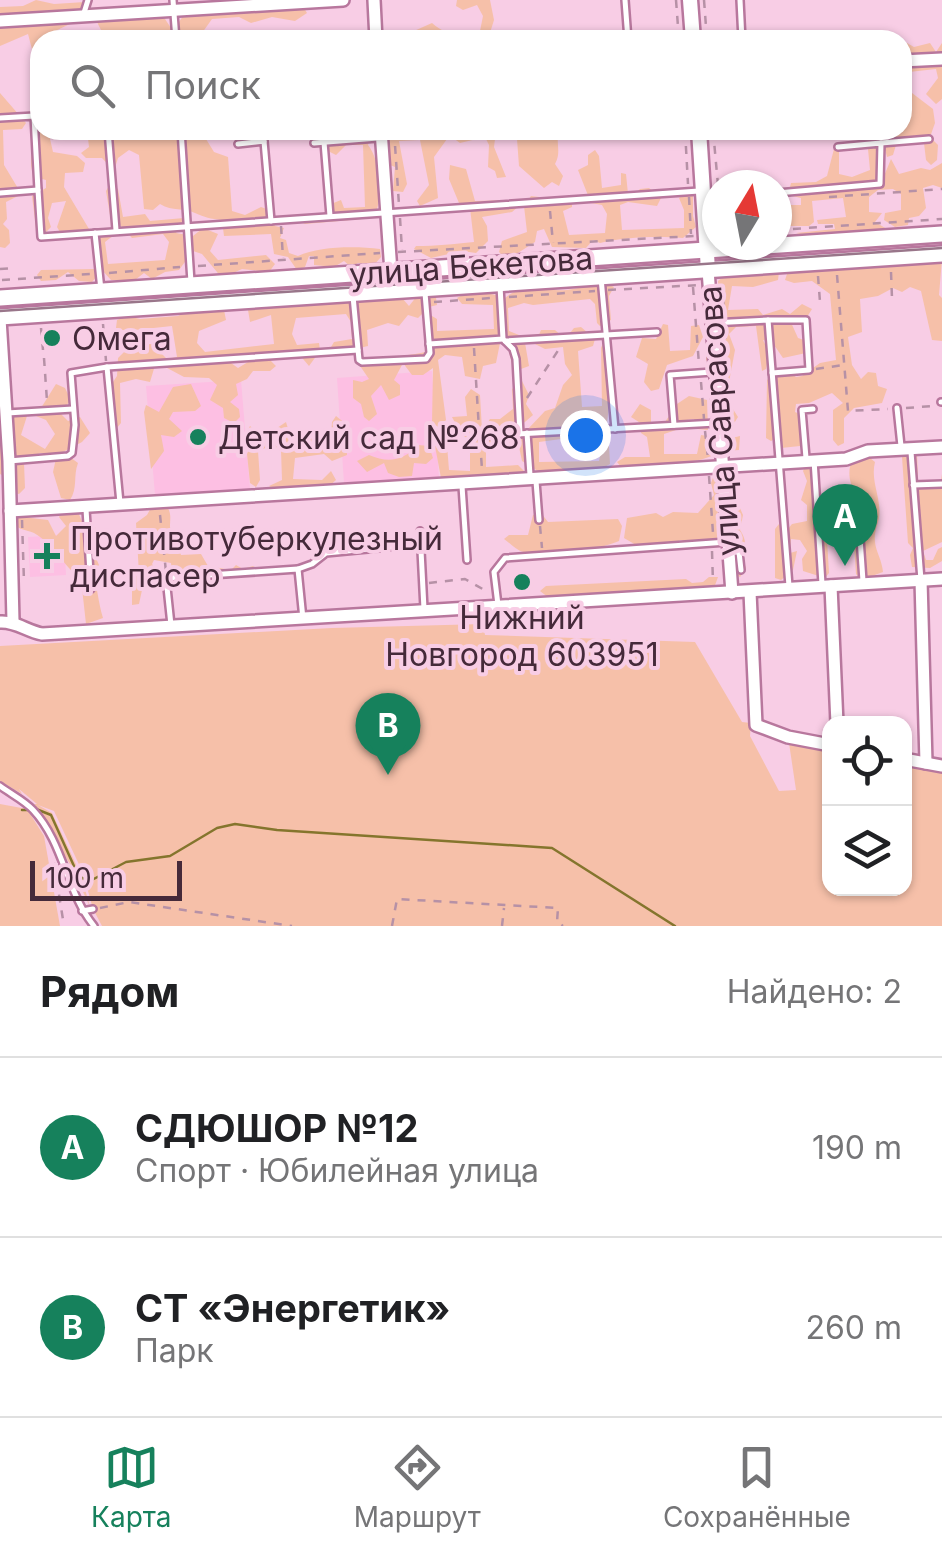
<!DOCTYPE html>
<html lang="ru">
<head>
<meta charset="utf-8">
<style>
  :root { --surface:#fff; --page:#f2f2f2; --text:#202124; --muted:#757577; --line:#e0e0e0; --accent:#16815c }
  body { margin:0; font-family:Inter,sans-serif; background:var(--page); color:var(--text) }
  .controls { position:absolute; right:30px; bottom:30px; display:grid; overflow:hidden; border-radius:20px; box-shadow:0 2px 8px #0004 }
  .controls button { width:90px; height:90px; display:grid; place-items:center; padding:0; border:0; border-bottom:2px solid var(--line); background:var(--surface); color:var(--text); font:50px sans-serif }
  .compass { position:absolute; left:702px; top:170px; width:90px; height:90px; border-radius:50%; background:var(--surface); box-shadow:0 2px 8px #0004; rotate:10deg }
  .scale { position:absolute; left:30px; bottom:25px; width:152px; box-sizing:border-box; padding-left:10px; border:5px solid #452a3a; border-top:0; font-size:28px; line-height:35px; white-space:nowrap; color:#452a3a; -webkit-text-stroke:8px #f8cde5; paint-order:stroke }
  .you { position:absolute; left:585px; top:435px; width:35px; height:35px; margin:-25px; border:8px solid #fff; border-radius:50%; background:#1a73e8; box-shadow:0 0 0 15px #1a73e833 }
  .badge { display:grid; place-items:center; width:65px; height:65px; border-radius:50%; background:var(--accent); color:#fff; font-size:32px; font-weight:700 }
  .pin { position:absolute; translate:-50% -82px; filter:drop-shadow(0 2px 5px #0008) }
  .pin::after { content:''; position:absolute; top:52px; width:35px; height:30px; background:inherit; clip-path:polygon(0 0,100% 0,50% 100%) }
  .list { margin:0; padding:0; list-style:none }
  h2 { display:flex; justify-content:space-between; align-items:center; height:130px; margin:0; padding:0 40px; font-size:42px }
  h2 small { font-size:32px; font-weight:400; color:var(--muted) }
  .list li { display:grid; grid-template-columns:65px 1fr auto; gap:30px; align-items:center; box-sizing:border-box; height:180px; padding:0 40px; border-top:2px solid var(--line) }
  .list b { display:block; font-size:38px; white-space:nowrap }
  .list p { margin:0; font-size:32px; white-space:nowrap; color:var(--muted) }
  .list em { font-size:32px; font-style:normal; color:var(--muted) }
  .icon { flex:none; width:55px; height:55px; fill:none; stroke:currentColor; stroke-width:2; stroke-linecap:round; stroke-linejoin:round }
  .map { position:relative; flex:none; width:942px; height:926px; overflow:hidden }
  .search { position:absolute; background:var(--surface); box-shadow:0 2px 8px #0004; left:30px; right:30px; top:30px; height:110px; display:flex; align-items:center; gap:25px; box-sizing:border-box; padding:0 35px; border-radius:30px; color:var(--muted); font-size:38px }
  .sheet { height:490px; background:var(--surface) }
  nav { display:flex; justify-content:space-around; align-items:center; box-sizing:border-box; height:140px; border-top:2px solid var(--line); background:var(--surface); font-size:28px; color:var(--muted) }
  nav a { display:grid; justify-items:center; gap:5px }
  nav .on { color:var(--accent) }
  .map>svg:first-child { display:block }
  .built { fill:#fdbfe3 }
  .green { fill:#f6c0a9 }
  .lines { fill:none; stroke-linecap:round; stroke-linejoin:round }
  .stream { stroke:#84752d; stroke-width:2.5 }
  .service-casing { stroke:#b8779d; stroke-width:10 }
  .minor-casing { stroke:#b8779d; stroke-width:16 }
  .tertiary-casing { stroke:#b8779d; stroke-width:19 }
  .secondary-casing { stroke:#b8779d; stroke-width:20 }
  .path { stroke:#b691a6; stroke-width:2.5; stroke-dasharray:8 8; stroke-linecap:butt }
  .service { stroke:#fff; stroke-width:5 }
  .minor { stroke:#fff; stroke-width:11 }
  .tertiary { stroke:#fff; stroke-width:14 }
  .secondary { stroke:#fff; stroke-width:15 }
  .tram { stroke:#99768a; stroke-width:2.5 }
  .poi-dot { fill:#16815c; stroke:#f8cde5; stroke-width:4 }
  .labels { text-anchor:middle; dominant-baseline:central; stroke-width:8; stroke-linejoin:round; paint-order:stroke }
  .street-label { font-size:32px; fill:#452a3a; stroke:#f8cde5 }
  .poi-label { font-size:32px; fill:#452a3a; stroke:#f8cde5; text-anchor:start }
</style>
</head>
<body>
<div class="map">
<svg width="942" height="926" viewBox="0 0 942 926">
  <rect width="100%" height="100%" fill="#f8cde5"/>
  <g class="built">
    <polygon points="432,371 439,478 344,483 337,378"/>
    <polygon points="241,380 250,489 155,495 146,386"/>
    <polygon points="64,535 66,575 30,577 28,537"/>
  </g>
  <g class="green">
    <polygon points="36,0 54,4 85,2 74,22 49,34 48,40 40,40 40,57 33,53 28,34 0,46 0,7 23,6"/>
    <path d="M234,0H299L307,13L295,21L272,17L251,23L239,17L212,19L197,40H131L130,33L103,34L97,22C112,15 123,21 137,14L149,19H165L173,31L183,16Z"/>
    <path d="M457,0H490L494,20L489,36L464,40H415L414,31L432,23C446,36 461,36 480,31L483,16L477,5L463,10L456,6Z"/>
    <polygon points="907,43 914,47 930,43 936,52 942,43 942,99 936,104 926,94 938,78 936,69 909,72 912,93 933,109 935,123 930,137 938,145 937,160 931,165 926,160 924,143 908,140 896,145 893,155 887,157 883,141 875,139 866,143 854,139 853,130 902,130 902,44"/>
    <polygon points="0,93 26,123 22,129 3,130 4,165 19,190 18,196 6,202 7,219 3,224 9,230 10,243 5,248 0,247"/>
    <path d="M40,123V130H48L53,152L77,156L85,163L83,172L65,173L64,187L89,229L79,238L64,239L57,227L66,201L52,203L48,218L51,227L46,232L36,228L32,196L46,188V180L34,177C27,159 35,148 32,132Z"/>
    <path d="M87,130H214L206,139L214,152L228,157L232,211L245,215L261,207L272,211L275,226L284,228L280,238L286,240L289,253L298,256C319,246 356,246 380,249L381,257L374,265L358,263L351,267L344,261L334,267L314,265V256H309L305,267L297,270L288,257L274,254L271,234L224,236L222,220C210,219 205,217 195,213C183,207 173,212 160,204L153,210L144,209L139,155L129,150L118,158L114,171L102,158H86L81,153L89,147Z"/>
    <path d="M373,130L368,145C381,161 383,200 374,218L305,224L299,221L300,215H326L331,204L341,200L344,208L365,207L363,145H346L336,155L328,151L326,138L334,131Z"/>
    <polygon points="381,130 425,130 428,136 435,130 447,139 434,157 438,198 420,206 417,201 429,185 420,140 399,141 407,184 403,192 393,191 395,167 385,163"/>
    <path d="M442,130H559C555,142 562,152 555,164L563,176L559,186L552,182L544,188L519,166L517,139L496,131L494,147L506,177L497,178L495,171L488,167L489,145L485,137L460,143Z"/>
    <polygon points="872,144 877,149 876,175 884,176 891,159 899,174 921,168 930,170 942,163 942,188 933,185 923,188 926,208 919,216 909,218 908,225 895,227 884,220 885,213 901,210 901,194 893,189 878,190 869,197 869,212 882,213 875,222 887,229 868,233 861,230 805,235 796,233 835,229 834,224 818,224 817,220 846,217 843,198 812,201 814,222 809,226 777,226 784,219 784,205 801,205 801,198 788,195 791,183 816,182 827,176 834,149 839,151 839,174 852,177 870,170 868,149"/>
    <path d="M595,150L599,156L602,188L621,185V173L626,174L628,194L633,196L640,189L649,188L661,198L657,206L628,202L620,205L622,230L684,228V210L679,198L685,193L693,194V216L696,227L683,238C657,236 624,237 600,243L593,240L586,248L552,247L544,229L537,231L535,242L507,260L499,252L502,241L527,232L524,206L531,196L539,197L542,207L559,201L572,202V207L563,211L569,235L605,233L607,214L602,205L591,203L578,170L588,165V155Z"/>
    <path d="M450,165L466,169L475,201L511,200L519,206L512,212L482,217L487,226L488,241L476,253L462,251L431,258L414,249L416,246C437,246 453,244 474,242L470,208L459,203L449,179Z"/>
    <polygon points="110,184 118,189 123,217 145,214 150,221 184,218 176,233 193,236 203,228 218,234 210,251 218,260 266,255 275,264 269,272 242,269 222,278 202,254 193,251 179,270 165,272 152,279 144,273 135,280 111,280 102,270 92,282 79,281 68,272 56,280 41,281 37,275 41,270 95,269 94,241 104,228 114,235 105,242 108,264 165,260 169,242 163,234 132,238 120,225 119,219 110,215 106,191"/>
    <polygon points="918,255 919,264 942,259 939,295 942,298 942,341 932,340 921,291 910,287 902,292 893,288 878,296 860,299 862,332 848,337 852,365 861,379 868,372 876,373 878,386 887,389 882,403 854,408 844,418 844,443 838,446 833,440 833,410 843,403 832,393 809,403 796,404 795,412 804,416 805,432 800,435 800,446 781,448 780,436 771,441 766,438 767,380 779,369 786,370 796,377 802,376 820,363 836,360 830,294 812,281 794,283 785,280 788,271"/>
    <polygon points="772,269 779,272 778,280 753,287 732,286 728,310 758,309 763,315 782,309 790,314 802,304 812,309 807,317 789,318 798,338 804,340 806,353 783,358 772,342 763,340 769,352 766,369 762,371 756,326 736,327 729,334 735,350 726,398 738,417 726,436 728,439 740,436 739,450 724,451 723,409 709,391 713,368 706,360 706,354 716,345 713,327 723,311 719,305 718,281 723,277"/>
    <path d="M608,284L614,287L609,296L611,320L600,326L597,323L595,304L590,299L533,305L524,303L508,308L509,331L524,337L529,366L521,369L512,363L508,348L500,343L496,363L483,366L480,379L465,376L462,357L445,355L438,360L446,420L440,428L432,423L433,368L423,375H412L403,363L394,380L400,385V395L389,400L381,385L371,396L377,414L369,421L364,417L361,404L353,398V380L362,382L369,379L358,363L366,357L382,364C400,349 423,361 441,342L431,338L429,324L432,316L437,319V331L494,329L493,305L462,304L457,298C469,290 491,291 504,299C521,282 546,292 567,290C580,288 594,285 608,284Z"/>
    <polygon points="435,290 437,305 429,307 418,318 408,315 399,326 388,323 367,330 368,346 338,353 331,347 334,342 352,339 351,322 346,314 296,318 292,334 297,345 319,343 320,351 309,366 298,353 236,357 231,363 238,368 248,362 270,360 276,366 270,371 253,371 247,379 236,384 238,395 230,402 239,409 240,417 234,423 224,418 223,408 210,400 217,385 209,378 184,377 156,362 150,382 136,379 120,383 121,423 116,429 109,420 111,385 117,376 118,358 131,345 152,344 167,359 177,357 172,326 126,331 116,328 117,320 127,316 140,319 178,316 196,307 223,305 226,320 199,331 197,343 205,352 274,344 271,315 250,322 248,310 252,304 259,303 264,307 274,300 291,307 305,301 326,305 336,296 344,296 351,305 372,296 384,301 402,298 409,306 417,296 427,297"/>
    <polygon points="663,324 668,325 670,351 690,350 691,326 699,325 703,337 693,356 667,365 659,389 651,391 644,382 648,364 636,357 642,338 656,339"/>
    <polygon points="581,327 595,339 593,346 578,351 582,407 602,406 601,348 603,343 612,348 604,365 613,372 607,423 598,434 539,442 539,462 599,461 603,443 609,446 610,464 601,469 541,473 522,461 518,442 486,444 486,467 518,465 526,473 485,484 471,477 441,478 435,446 442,441 447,445 449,470 470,471 470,440 461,434 452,417 467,416 465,397 471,389 480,395 482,430 490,419 500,419 513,409 512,389 522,381 529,395 526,404 533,415 518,428 528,429 545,411 555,408 563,385 572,375 565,364 563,347 545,349 535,344 541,330 555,330 565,339 574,328"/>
    <path d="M56,384L65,388L71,400L60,413L68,421L80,417L90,433L82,442L63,452L78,463C73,476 78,488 70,500L61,498L53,472L57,454L40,453L24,463L25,488L19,494L9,492L7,478L0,474V443L3,446L0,389L1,407L19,408L27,416L21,435L45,449L55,434L46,420L36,416Z"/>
    <polygon points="191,384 201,406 195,411 173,412 169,419 182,431 174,437 161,435 164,451 151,469 144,412 146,405 159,412 173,387"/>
    <path d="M689,396L707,400L708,430L697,429L694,419L686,420L679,429L664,434V454H697L701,435L714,437V455C696,463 684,462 664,463C650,463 637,468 622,468L617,462L625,457H650L647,437L641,433L642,424L631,417L640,404L651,410V424L665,422L677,404Z"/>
    <polygon points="336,416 346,424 347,455 332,461 324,454 295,458 293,479 322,480 331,471 336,480 328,487 276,490 269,486 282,480 281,450 273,445 258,451 260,480 256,487 250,483 247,454 253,440 248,430 250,426 256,431 274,430 286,422 289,432 304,437 314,432 331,436 332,422"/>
    <path d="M418,445L429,446L433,458L426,464L414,463L412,476L399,477L388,473L384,463L367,472L357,461L369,455C389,464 404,460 418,445Z"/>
    <polygon points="897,451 917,452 918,482 923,489 940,488 942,474 942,542 923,551 926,560 933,560 938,549 942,547 942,561 930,568 912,567 910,555 913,548 908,543 902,457"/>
    <path d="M866,455L875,462C870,481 882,499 879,518C877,527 874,532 875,542C876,552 882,560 883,572L861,580L856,574L853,529L858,522L852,505L856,492C848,483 848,470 852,459Z"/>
    <polygon points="806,465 812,468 816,484 814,498 823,521 821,527 827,539 829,573 825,578 803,571 802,559 807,551 800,540 791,539 790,553 797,551 793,570 781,580 775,578 775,529 779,524 784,534 792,524 807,521 807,505 801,500 807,481 803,471"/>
    <path d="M714,475L720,476L727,491L732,490L743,515L740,530C746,539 747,546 741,555L746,568L740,577L729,569L728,563L736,549L726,538L725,528L717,533L719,544L699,547L681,540C664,548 652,540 636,545L624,538L627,518L656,513L663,517L673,512L698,513L714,495L711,483Z"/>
    <path d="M75,505L84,526L96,528L102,539L100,547L92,549L99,565L92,572C98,588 98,602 103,618L86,624L81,579C64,567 54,544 34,533C25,529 21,531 13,523L14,516L48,520L56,536L66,526L59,517L65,507Z"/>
    <path d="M166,505C172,514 170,517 170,527C171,537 180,544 181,555L201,554L208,566L231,570L236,565L243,569L253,566L258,570L251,575L206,581L200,571L187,579L172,574L171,563L154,560L152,564L159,573L156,583L142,590L139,604L132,605V579L139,574L136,523L147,515L152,506Z"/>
    <path d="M541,513L548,522L618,519L622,526L619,541C598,550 546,558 524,552C517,551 510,543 504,539L509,535H528L533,515Z"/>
    <polygon points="709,577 718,577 714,588 553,601 540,591 546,586 686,579 692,583 703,582"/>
    <polygon points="483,624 485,635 695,642 742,722 751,723 750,736 779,791 796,790 789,743 829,750 830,888 904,888 905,764 942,771 942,926 102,926 93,909 83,873 54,811 38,805 52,813 81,875 90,907 71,866 34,804 37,804 19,789 22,794 0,781 0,646 332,628"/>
    <polygon points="0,804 27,809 44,836 60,926 0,926"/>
  </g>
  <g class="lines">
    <g class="stream">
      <polyline points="36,809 51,815 78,875 88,882 126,862 170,856 217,828 235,824 277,830 537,847 552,848 675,926"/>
      <polyline points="22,810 29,810"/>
    </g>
    <g class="service-casing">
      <g id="service">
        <polyline points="173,0 176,40"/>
        <polyline points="625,0 628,40"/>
        <polyline points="740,0 742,40"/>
        <polyline points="83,16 88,0"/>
        <polyline points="0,118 34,116 38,190"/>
        <polyline points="108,130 116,230"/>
        <polyline points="181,130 191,282"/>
        <polyline points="260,130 264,141"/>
        <polyline points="324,142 330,216"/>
        <polyline points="314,143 378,138"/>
        <polyline points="881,143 929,139"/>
        <polyline points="238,144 264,141 271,221"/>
        <polyline points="0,193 38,190 41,237 699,191"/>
        <polyline points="777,193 880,184 881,143 838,147"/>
        <polyline points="95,233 101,290"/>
        <polyline points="601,278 615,429"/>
        <polyline points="353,296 359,360 362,362 426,359 430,353 425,293"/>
        <polyline points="768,320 806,320 809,370 772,373"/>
        <polyline points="712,323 768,320 789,586"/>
        <polyline points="505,341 657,332"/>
        <polyline points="505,341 513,349 516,359 520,434"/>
        <polyline points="429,344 503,339 500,286"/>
        <polyline points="107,367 120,503"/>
        <polyline points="941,402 942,402"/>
        <polyline points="897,408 901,446"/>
        <polyline points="7,413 73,409"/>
        <polyline points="674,425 670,375 712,372"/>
        <polyline points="527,433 530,475"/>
        <polyline points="480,436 716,423"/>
        <polyline points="911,452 921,580"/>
        <polyline points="806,458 802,410 813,409"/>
        <polyline points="814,460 822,584"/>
        <polyline points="9,461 68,456 72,453 75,425 71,373 107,367 358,350"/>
        <polyline points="536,481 539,520"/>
        <polyline points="913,485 942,484"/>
        <polyline points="462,486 467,560"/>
        <polyline points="86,509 91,589"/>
        <polyline points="420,531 424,609"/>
        <polyline points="860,538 863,581"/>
        <polyline points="732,552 739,552 741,570"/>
        <polyline points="298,569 312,564 326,553 420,544"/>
        <polyline points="498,605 494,572 505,558 727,542"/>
        <polyline points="171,625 166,578 298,569 303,619"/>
        <path d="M0,786C11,794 25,801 33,810C64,843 66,892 94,926"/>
        <polyline points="82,911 93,909"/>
      </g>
    </g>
    <g class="minor-casing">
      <g id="minor">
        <polyline points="374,0 376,40"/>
        <polyline points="0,21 343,0"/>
        <polyline points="902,61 942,59"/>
        <polyline points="381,130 391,272"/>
        <polyline points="708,270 732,593"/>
        <polyline points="0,319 9,461 13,621"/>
        <polyline points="10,511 846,459 868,451 942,447"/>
        <polyline points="921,580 926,763"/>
        <polyline points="831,586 837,724"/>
        <polyline points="750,592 756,725 788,737 830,745"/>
        <path d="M0,622C16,621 26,631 42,634L942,579"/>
        <polyline points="904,759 942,766"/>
      </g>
    </g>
    <g class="tertiary-casing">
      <g id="tertiary">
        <polyline points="690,0 693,40"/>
        <polyline points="699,130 708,270"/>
      </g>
    </g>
    <g class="secondary-casing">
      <g id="secondary">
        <polyline points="0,298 942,234"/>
        <polyline points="0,317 942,254"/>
      </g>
    </g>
    <g class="path">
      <polyline points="676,0 679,40"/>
      <polyline points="704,0 707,40"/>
      <polyline points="394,130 399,205"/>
      <polyline points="685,130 688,184"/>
      <polyline points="713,130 718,185"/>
      <polyline points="689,197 691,234"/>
      <polyline points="829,197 942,189"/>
      <polyline points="550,211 553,243"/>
      <polyline points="400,218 402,250"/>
      <polyline points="281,226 283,258"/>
      <polyline points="777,230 942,219"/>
      <polyline points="398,252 694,236"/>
      <polyline points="198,266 380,253"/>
      <polyline points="0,269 14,268"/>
      <polyline points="891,272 892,298"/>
      <polyline points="109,273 180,267"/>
      <polyline points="837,275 848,411 888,409"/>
      <polyline points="818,276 820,302"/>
      <polyline points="2,280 91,274"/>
      <polyline points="722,284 724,313"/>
      <polyline points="693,287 699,364"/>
      <polyline points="608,290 700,285"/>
      <polyline points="509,297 595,291"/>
      <polyline points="434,302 491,298"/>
      <polyline points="103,324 106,361"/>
      <polyline points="41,328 43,350"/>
      <polyline points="725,331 727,372"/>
      <polyline points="474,348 479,429"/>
      <polyline points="44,358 47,401"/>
      <polyline points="816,369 843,365"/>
      <polyline points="701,382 704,419"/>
      <polyline points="527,398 561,346"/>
      <polyline points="906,408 933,406"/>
      <polyline points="705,431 708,458"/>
      <polyline points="480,442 482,469"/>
      <polyline points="709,476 713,533"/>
      <polyline points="160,515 166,572"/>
      <polyline points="22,520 24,582"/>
      <polyline points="540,526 542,548"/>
      <polyline points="712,551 713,583"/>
      <polyline points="429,583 465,579 488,592"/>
      <polyline points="54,863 64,926"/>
      <polyline points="100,908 129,902 292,926"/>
      <polyline points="392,926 397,899 558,908 557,922 563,926"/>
      <polyline points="502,926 504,908"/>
    </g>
    <use href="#service" class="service"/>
    <use href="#minor" class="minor"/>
    <use href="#tertiary" class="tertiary"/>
    <use href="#secondary" class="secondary"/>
    <polyline class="tram" points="0,311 942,248"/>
  </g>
  <g class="poi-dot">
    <circle cx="52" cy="338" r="10"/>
    <circle cx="198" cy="437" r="10"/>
    <path d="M42 541h10v10h10v10h-10v10h-10v-10h-10v-10h10z"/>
    <circle cx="522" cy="582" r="10"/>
  </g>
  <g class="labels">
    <g class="street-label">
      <text transform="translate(471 266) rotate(-4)">улица Бекетова</text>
      <text transform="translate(719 421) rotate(-94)">улица Саврасова</text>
    </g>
    <g class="poi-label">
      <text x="72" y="338">Омега</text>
      <text x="218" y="437">Детский сад №268</text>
      <text x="70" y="538">Противотуберкулезный<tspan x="70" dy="37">диспасер</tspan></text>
      <text x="522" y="617" text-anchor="middle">Нижний<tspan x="522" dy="37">Новгород 603951</tspan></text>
    </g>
  </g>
</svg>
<div class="controls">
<button><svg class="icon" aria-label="locate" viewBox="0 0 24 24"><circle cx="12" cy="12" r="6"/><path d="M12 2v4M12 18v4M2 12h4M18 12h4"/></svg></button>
<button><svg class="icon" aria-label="layers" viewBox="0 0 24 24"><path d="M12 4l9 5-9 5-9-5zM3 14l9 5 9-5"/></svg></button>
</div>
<svg class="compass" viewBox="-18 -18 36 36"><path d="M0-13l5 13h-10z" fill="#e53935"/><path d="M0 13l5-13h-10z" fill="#757577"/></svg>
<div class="scale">100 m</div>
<div class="you"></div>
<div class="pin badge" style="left:845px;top:566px">A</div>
<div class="pin badge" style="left:388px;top:775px">B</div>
<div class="search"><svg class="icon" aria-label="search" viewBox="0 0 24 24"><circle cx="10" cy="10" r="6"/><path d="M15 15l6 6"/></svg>Поиск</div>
</div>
<section class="sheet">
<h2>Рядом<small>Найдено: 2</small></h2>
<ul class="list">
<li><span class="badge">A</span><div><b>СДЮШОР №12</b><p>Спорт · Юбилейная улица</p></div><em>190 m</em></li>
<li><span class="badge">B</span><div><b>СТ «Энергетик»</b><p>Парк</p></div><em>260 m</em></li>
</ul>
</section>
<nav>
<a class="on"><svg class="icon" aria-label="map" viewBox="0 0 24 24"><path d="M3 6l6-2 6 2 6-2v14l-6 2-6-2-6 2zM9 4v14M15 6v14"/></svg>Карта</a>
<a><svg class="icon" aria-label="directions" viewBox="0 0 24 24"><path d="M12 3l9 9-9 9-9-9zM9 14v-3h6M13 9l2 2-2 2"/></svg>Маршрут</a>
<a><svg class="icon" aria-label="saved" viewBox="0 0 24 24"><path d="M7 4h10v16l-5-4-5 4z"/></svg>Сохранённые</a>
</nav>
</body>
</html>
